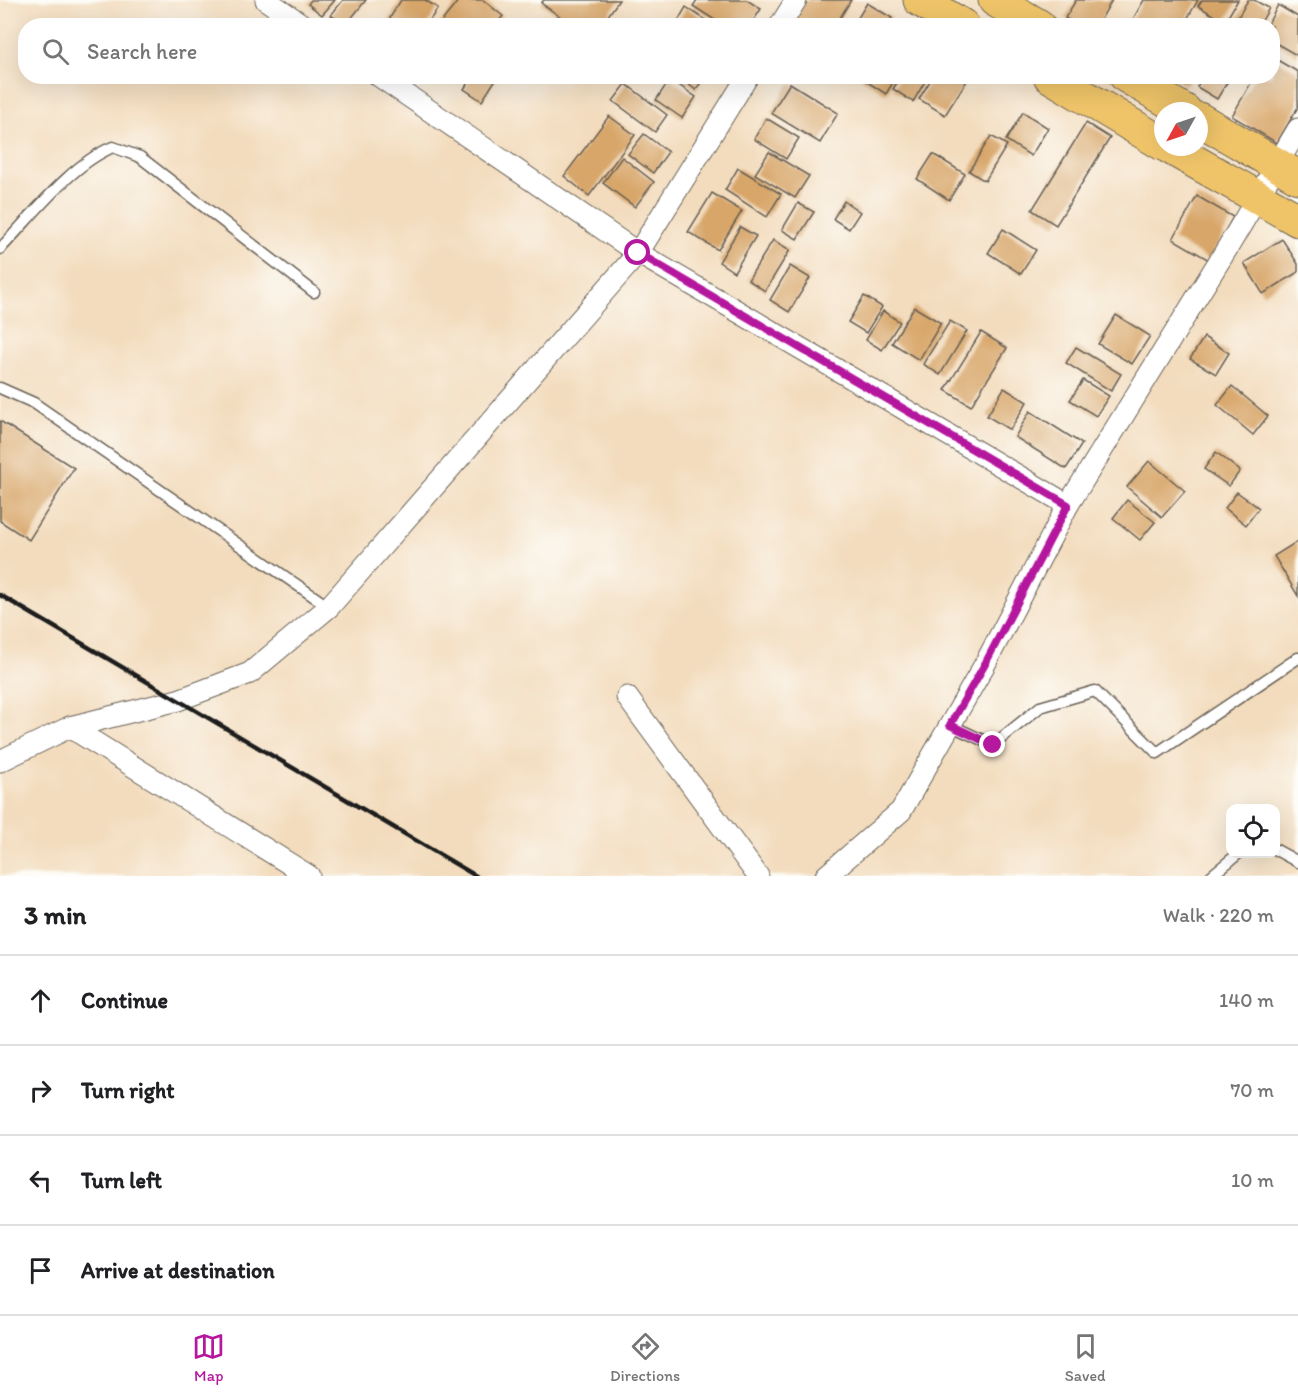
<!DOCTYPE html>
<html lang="en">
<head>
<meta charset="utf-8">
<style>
  :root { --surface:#fff; --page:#f6f6f6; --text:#202124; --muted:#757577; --line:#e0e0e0; --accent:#b5179e }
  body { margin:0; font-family:Itim,sans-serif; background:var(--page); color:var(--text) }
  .controls { position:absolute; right:18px; bottom:18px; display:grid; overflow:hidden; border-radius:12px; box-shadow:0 6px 24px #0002 }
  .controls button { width:54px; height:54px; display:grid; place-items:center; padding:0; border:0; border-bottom:2px solid var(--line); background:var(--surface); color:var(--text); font:30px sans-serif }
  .compass { position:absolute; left:1154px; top:102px; width:54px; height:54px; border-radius:50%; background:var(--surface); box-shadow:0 6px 24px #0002; rotate:230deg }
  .stop { position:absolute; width:18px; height:18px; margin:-14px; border:4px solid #b5179e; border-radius:50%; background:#fff }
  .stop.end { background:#b5179e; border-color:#fff; box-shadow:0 2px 6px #0008 }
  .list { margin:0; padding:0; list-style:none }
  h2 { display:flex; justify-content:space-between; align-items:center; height:78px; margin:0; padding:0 24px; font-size:26px }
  h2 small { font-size:20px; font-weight:400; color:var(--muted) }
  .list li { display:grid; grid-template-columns:39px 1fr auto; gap:18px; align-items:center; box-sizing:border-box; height:90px; padding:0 24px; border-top:2px solid var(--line) }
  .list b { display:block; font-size:22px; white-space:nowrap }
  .list em { font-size:20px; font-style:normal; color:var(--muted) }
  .icon { flex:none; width:33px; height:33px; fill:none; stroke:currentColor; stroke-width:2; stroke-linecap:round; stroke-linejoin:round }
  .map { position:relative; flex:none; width:1298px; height:876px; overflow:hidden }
  .search { position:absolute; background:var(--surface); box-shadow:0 6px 24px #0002; left:18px; right:18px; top:18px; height:66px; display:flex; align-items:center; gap:15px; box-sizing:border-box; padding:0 21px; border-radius:24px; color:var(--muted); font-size:22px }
  .sheet { height:438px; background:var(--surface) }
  nav { display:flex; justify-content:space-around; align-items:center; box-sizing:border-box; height:84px; border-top:2px solid var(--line); background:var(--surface); font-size:16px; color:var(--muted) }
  nav a { display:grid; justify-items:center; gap:3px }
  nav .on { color:var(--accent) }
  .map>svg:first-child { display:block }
  .building { fill:#d8a669 }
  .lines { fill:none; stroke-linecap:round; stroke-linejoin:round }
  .lane-casing { stroke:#675f54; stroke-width:13 }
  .street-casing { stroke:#675f54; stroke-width:23 }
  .primary-casing { stroke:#675f54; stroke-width:35 }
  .lane { stroke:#fff; stroke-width:10 }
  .street { stroke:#fff; stroke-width:21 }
  .primary { stroke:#efc469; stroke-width:33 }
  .rail { stroke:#1c1c1c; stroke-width:4.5 }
  .route { stroke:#b5179e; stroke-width:8 }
</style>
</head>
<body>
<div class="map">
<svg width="1298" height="876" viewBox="0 0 1298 876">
  <rect width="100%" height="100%" fill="#fdfcf7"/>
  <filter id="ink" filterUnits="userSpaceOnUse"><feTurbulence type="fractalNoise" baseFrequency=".0167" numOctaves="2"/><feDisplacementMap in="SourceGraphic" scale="12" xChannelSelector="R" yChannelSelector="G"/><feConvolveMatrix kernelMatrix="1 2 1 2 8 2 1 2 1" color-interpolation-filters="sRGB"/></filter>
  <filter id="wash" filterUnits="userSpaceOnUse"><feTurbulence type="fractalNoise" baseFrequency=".008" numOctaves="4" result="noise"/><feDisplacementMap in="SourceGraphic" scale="24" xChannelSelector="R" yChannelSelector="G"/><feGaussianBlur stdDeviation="1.35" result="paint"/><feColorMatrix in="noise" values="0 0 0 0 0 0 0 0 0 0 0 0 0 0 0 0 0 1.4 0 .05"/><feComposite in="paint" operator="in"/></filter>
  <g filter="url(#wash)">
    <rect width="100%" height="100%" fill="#f3dcbd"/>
    <g id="blocks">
      <g class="building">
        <polygon points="311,0 335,0 322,15 308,4"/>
        <polygon points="343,0 366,0 345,26 331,15"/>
        <polygon points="401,0 425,0 438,8 426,26 385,26"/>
        <polygon points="459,0 483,0 503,16 495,26 438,26"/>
        <polygon points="544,0 619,0 601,26 573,26 541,3"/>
        <polygon points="697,0 747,0 761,9 750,26 724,26 693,6"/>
        <polygon points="806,0 851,0 835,26 790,26"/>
        <polygon points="1076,0 1112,0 1097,26 1078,26 1065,18"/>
        <polygon points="1144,0 1198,0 1183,26 1129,26"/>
        <polygon points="1202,0 1238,0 1225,22 1198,6"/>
        <polygon points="1248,0 1254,0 1269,8 1259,26 1233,26"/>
        <polygon points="867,3 892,18 887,26 853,26"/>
        <polygon points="1278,5 1298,17 1298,56 1272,41 1272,26 1267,26"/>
        <polygon points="686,7 714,26 675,26"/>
        <polygon points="1272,57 1298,72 1298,107 1277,143 1232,116 1255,76 1272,76"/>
        <polygon points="472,76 498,76 482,101 464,89"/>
        <polygon points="677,76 705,76 696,90"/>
        <polygon points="862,76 897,76 886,94 861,78"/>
        <polygon points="901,76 928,76 913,102 893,89"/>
        <polygon points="933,76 970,76 945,115 919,99"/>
        <polygon points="1170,76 1192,76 1186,86"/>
        <polygon points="1203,76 1231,76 1217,99 1197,87"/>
        <polygon points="670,79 696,97 682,118 656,100"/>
        <polygon points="790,83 838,113 820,143 771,113"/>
        <polygon points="626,84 667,115 655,132 613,101"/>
        <polygon points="1023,112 1048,128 1031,156 1006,140"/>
        <polygon points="609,116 635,135 589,196 564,176"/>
        <polygon points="766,118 799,138 786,159 754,139"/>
        <polygon points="1086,123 1110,138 1056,225 1032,210"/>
        <polygon points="644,134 668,152 653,173 628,154"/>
        <polygon points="991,136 1007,145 985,181 969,171"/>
        <polygon points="769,152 809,176 795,198 755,174"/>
        <polygon points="933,154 965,174 949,200 917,179"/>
        <polygon points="622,157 654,182 635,207 603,183"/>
        <polygon points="738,168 781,194 767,217 725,190"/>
        <polygon points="712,193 742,211 718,250 688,232"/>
        <polygon points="1197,196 1233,217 1209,260 1173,239"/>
        <polygon points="844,201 860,212 849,229 833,219"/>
        <polygon points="798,203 814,212 797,239 782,230"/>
        <polygon points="740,227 756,236 734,272 719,262"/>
        <polygon points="1003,229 1036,250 1021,274 988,253"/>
        <polygon points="1282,239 1298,264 1298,272 1263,294 1244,263"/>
        <polygon points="773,240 790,250 765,291 748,280"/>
        <polygon points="790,266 810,278 789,312 770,300"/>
        <polygon points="864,296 882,307 866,333 848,322"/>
        <polygon points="914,307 941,323 919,360 892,343"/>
        <polygon points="883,311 900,322 882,350 866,340"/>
        <polygon points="1116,315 1150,336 1132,364 1098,344"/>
        <polygon points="950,321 967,331 940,375 923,364"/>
        <polygon points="981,332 1007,348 971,406 945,390"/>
        <polygon points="1204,337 1229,353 1216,374 1190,359"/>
        <polygon points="1076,347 1121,374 1111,391 1066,363"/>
        <polygon points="1083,380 1109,396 1096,416 1070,400"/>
        <polygon points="1232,386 1268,416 1253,435 1217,405"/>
        <polygon points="1004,388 1027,402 1010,430 987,416"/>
        <polygon points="1030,411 1082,444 1066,469 1015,437"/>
        <polygon points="0,421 74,468 29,540 0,521"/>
        <polygon points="1216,452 1240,471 1229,486 1204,469"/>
        <polygon points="1149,461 1185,491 1162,517 1127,487"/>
        <polygon points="1237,492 1259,508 1246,525 1225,508"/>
        <polygon points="1127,500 1155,522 1140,540 1113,518"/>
        <polygon points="1298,541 1298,596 1274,556"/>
      </g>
    </g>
  </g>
  <g filter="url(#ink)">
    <use href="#blocks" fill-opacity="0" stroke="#675f54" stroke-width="1.5"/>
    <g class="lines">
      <g class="lane-casing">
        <g id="lane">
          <path d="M0,249C32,216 71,164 113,147L140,157L314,292"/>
          <polyline points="0,388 34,403 329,607"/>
          <polyline points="950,725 993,745 1040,707 1095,691 1157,753 1298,658"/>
          <polyline points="1276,850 1298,862"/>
          <polyline points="1211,876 1238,854"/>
        </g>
      </g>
      <g class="street-casing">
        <g id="street">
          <polyline points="266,0 304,26"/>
          <polyline points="780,26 796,0"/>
          <polyline points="379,76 638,253 1068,505"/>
          <polyline points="627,697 758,876"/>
          <polyline points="70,727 309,876"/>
          <polyline points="0,761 70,727 178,700 250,673 329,607 638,253 748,76"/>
          <polyline points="826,876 901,811 985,664 1068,505 1228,247 1298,129"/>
        </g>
      </g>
      <g class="primary-casing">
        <g id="primary">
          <polyline points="920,0 963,26"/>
          <polyline points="995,0 1039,26"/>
          <polyline points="1050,76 1163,144"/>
          <polyline points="1126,76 1185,111"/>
          <polyline points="1199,119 1298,177"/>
          <polyline points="1169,147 1298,220"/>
        </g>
      </g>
      <use href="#lane" class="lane"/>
      <use href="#street" class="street"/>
      <use href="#primary" class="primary"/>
      <polyline class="rail" points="0,595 476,876"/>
    </g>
  </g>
  <g class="lines" filter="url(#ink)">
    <polyline class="route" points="638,253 1068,505 985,664 950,725 993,745"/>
  </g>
</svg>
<div class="controls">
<button><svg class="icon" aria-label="locate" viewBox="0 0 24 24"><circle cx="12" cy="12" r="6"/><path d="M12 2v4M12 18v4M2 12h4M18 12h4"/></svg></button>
</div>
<svg class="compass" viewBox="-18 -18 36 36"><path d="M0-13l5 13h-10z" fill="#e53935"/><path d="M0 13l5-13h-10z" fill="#757577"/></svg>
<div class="stop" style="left:638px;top:253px"></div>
<div class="stop end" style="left:993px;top:745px"></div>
<div class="search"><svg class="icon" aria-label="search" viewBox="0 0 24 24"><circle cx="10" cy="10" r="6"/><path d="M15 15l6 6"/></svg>Search here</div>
</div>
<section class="sheet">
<h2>3 min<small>Walk · 220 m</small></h2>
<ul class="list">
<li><svg class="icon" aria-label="ahead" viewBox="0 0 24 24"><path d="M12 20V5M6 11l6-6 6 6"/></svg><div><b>Continue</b></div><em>140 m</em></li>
<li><svg class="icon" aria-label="right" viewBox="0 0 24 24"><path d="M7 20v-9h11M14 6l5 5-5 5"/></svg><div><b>Turn right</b></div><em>70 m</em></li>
<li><svg class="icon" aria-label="left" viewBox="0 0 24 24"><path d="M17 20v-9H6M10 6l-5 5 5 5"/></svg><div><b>Turn left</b></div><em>10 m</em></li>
<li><svg class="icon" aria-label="arrive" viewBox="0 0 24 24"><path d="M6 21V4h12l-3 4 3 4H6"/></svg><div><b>Arrive at destination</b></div></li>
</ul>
</section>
<nav>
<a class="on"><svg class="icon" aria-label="map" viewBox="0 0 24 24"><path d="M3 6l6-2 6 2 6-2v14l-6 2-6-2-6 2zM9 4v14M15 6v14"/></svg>Map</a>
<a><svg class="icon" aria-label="directions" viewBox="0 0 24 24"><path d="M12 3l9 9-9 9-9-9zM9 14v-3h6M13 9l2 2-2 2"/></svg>Directions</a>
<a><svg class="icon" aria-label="saved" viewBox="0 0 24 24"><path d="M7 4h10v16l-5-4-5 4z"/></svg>Saved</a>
</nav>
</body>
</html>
